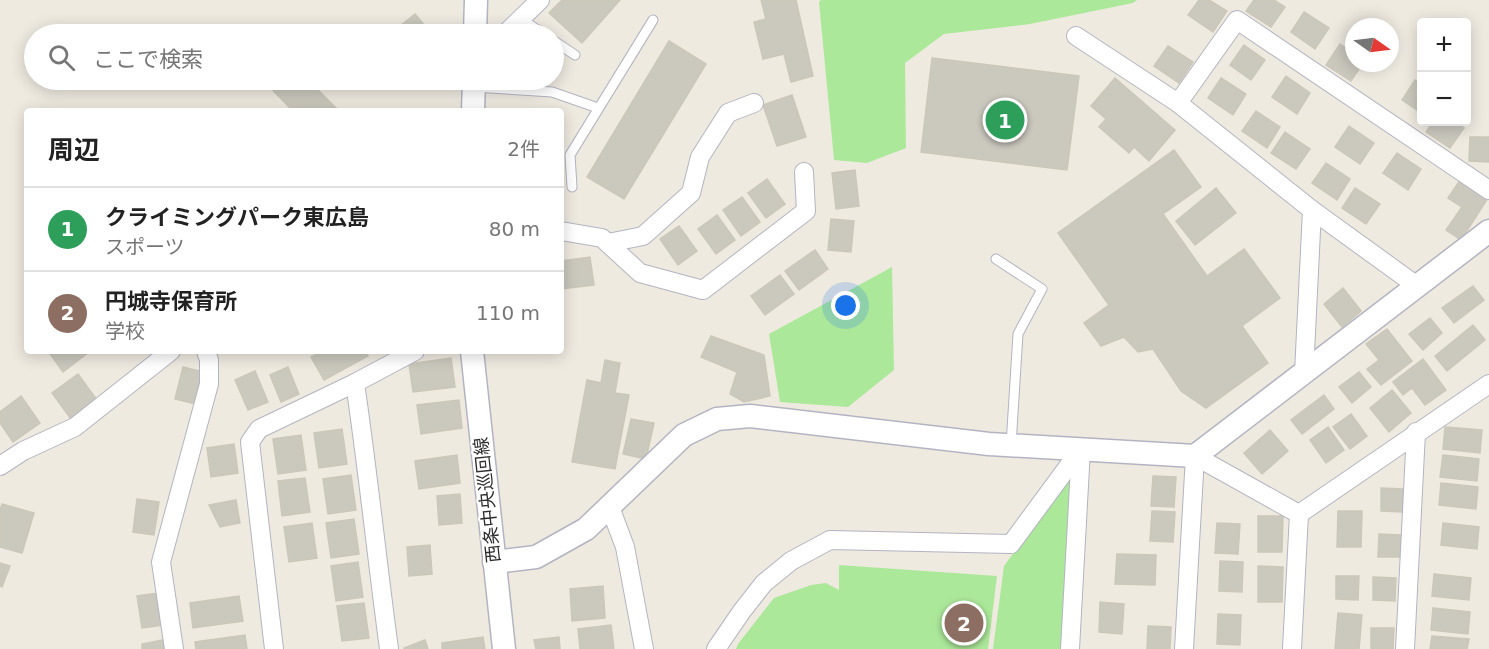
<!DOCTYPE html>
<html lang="ja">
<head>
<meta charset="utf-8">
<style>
  :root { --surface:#fff; --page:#f2f2f2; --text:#222; --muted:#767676; --line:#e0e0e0; --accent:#3d4bff }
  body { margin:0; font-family:"DejaVu Sans","Noto Sans JP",sans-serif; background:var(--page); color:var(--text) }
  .controls { position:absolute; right:18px; top:18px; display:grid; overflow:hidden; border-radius:6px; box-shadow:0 3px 15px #0003 }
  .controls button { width:54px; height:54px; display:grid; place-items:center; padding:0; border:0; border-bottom:2px solid var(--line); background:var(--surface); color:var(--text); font:30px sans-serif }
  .compass { position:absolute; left:1345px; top:18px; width:54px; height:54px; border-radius:50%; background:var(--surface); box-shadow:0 3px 15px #0003; rotate:104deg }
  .you { position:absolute; left:846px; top:306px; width:21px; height:21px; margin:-15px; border:4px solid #fff; border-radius:50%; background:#1a73e8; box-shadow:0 0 0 9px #1a73e833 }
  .badge { display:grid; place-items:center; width:39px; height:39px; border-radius:50%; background:var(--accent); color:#fff; font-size:20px; font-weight:700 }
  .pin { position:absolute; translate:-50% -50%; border:3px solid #fff; box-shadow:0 2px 6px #0006 }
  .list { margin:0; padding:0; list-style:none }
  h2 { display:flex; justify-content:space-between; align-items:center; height:78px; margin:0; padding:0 24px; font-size:26px }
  h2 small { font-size:20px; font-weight:400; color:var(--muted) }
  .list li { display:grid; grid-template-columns:39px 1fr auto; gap:18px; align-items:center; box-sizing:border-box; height:84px; padding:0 24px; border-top:2px solid var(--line) }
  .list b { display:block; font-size:22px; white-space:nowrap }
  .list p { margin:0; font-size:20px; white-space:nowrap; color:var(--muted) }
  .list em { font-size:20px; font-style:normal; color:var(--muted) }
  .icon { flex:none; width:33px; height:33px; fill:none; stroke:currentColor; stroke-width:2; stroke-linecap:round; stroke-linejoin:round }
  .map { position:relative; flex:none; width:1489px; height:649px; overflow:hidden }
  .search { position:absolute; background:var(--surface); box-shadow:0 3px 15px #0003; left:24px; top:24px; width:540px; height:66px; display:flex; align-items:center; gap:15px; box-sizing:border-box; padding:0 21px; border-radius:33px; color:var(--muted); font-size:22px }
  .panel { position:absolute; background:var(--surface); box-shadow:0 3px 15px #0003; left:24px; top:108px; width:540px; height:246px; border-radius:6px }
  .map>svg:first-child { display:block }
  .green { fill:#ace89a }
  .building { fill:#cbc8be; stroke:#cbc7b9; stroke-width:1.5 }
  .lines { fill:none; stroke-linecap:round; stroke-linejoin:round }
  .service-casing { stroke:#b3b4c1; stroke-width:11 }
  .minor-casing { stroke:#b3b4c1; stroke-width:20 }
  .tertiary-casing { stroke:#b3b4c1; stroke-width:25 }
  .service { stroke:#fff; stroke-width:9 }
  .minor { stroke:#fff; stroke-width:18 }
  .tertiary { stroke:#fff; stroke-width:22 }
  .labels { text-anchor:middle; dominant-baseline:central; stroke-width:4.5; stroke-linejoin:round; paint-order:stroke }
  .street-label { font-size:18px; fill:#2d2d2d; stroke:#fff }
</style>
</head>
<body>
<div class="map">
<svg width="1489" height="649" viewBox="0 0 1489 649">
  <rect width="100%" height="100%" fill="#efeae0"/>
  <g class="green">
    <polygon points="821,0 1137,0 1133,3 1030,24 944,34 905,63 906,148 867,163 834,160 819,2"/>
    <polygon points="892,267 894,370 848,407 780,402 769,334"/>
    <polygon points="1068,478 1071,486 1066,649 993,649 1004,566"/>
    <polygon points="839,565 997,576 988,649 736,649 738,644 774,598 811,585 826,583 839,590"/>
  </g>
  <g class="building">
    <polygon points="562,0 620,0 582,43 549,13"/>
    <polygon points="761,0 796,0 813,76 791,82 784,54 763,59 754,22 766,19"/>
    <polygon points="1199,0 1209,0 1227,11 1213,32 1188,15"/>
    <polygon points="1254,0 1274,0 1285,7 1271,27 1246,11"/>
    <polygon points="1304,12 1329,28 1315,49 1291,32"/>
    <polygon points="415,14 429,31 424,34 407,34 400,26"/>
    <polygon points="669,41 706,64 624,199 587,177"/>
    <polygon points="1340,44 1354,54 1354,63 1363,63 1351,81 1326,65"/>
    <polygon points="1244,45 1265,60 1251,80 1230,65"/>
    <polygon points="1168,46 1193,62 1179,83 1154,66"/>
    <polygon points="932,58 1079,76 1067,170 921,152"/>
    <polygon points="1286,76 1310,93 1297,114 1272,97"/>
    <polygon points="1115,78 1175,130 1149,161 1134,147 1129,153 1099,127 1106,119 1091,106"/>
    <polygon points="1221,78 1246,94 1233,115 1208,98"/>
    <polygon points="263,80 308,80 338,110 289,111 291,109"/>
    <polygon points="1415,80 1422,84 1422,113 1402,100"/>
    <polygon points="792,95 806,137 777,146 763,105"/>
    <polygon points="1256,111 1280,127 1267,148 1242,131"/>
    <polygon points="1433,122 1455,122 1464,128 1450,148 1426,132"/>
    <polygon points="1349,126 1374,143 1360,164 1335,147"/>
    <polygon points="1285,132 1310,149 1296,169 1271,153"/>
    <polygon points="1470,137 1489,137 1489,162 1469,161"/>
    <polygon points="1174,150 1201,187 1163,214 1207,276 1244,249 1280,298 1242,326 1268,363 1206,408 1181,391 1153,349 1138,352 1124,337 1101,346 1084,323 1109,305 1058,233"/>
    <polygon points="1397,153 1421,169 1408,190 1383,173"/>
    <polygon points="1326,163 1350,179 1337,200 1312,183"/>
    <polygon points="855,170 859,206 836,209 832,173"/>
    <polygon points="767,179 785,204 766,218 748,193"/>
    <polygon points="1460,180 1488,198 1461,240 1446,230 1462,207 1448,198"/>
    <polygon points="1216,188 1236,213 1195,245 1176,221"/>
    <polygon points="1355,188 1380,204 1366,224 1342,208"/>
    <polygon points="742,197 760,222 741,236 723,210"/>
    <polygon points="717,215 735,240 716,254 698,229"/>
    <polygon points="831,219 854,221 851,252 828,250"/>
    <polygon points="679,226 697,251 678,265 660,239"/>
    <polygon points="815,250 828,269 799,290 785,271"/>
    <polygon points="590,257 594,285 561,289 561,261"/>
    <polygon points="780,275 794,294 765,315 751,296"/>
    <polygon points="1473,286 1484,300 1454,323 1442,308"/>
    <polygon points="1343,288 1361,311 1342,327 1324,304"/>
    <polygon points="1430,318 1442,333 1423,350 1409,334"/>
    <polygon points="1473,325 1485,340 1447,371 1435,356"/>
    <polygon points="1387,329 1412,361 1381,385 1367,369 1379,360 1366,344"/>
    <polygon points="711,336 764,355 770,396 744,402 730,394 737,372 701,357"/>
    <polygon points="48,351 88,351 89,352 63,372"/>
    <polygon points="323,351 365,351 368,356 324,380 311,357"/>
    <polygon points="451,358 455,387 413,392 409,364"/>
    <polygon points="1423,359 1446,390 1425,405 1412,388 1403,395 1393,382"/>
    <polygon points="605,360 620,363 615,393 629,395 615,469 572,462 587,380 601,383"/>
    <polygon points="183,367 204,372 196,404 175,399"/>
    <polygon points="288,367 299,394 281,402 270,375"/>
    <polygon points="255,371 268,402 248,410 235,380"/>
    <polygon points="1359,372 1371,387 1352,403 1339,387"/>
    <polygon points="78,374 97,400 71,419 52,393"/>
    <polygon points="1392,390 1411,413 1389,432 1370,408"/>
    <polygon points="1324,395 1334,409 1302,434 1291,420"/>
    <polygon points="21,396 40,423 13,442 0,423 0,412"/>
    <polygon points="459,400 462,428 421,434 417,405"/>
    <polygon points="1351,414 1367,436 1350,449 1333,427"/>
    <polygon points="631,419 654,423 646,459 623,454"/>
    <polygon points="1328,427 1344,450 1326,463 1310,440"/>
    <polygon points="1445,427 1482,430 1480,453 1443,449"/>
    <polygon points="342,429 347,464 319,468 314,433"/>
    <polygon points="1270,430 1288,451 1262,474 1244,453"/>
    <polygon points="301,435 306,470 278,474 273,439"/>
    <polygon points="234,444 238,473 211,477 207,448"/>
    <polygon points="457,455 460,483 419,489 415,461"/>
    <polygon points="1443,455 1479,459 1477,481 1440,477"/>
    <polygon points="351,475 356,510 328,514 323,479"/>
    <polygon points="1153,476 1176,477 1174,507 1151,506"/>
    <polygon points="305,478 310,512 282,516 278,481"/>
    <polygon points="1441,483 1478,487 1476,509 1439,505"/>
    <polygon points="1381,488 1403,489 1403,512 1381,511"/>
    <polygon points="460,494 462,523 439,525 437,496"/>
    <polygon points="137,499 159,502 154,535 133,532"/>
    <polygon points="236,500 240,523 220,527 209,505"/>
    <polygon points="2,504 34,513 22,553 0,547 0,510"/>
    <polygon points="1152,511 1175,512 1173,542 1150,541"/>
    <polygon points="1338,511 1362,511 1361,547 1337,547"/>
    <polygon points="1258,516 1283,516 1282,552 1258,552"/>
    <polygon points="354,519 359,554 331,558 326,523"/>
    <polygon points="312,523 317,558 289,562 284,527"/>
    <polygon points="1217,523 1240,524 1238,554 1215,553"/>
    <polygon points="1443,523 1479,527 1477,549 1441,545"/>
    <polygon points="1379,534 1401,535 1400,557 1378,557"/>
    <polygon points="430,545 432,574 409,576 407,547"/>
    <polygon points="1117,554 1156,555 1155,585 1115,584"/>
    <polygon points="1220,561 1243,562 1242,592 1219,591"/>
    <polygon points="358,562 363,597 336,601 331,566"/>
    <polygon points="0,563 10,566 2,587 0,586"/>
    <polygon points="1258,566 1283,567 1282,602 1258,602"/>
    <polygon points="1434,574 1471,578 1469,600 1432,596"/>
    <polygon points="1336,576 1359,576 1358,600 1336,599"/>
    <polygon points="1373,577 1396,578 1395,601 1373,600"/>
    <polygon points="603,586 605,618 572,621 570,589"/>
    <polygon points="158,593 163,625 142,628 137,596"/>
    <polygon points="239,596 243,621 193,628 190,603"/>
    <polygon points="1100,602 1124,604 1122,634 1099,632"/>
    <polygon points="364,603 369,638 342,641 337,606"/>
    <polygon points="1433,608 1470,612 1468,634 1431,630"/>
    <polygon points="1338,613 1362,615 1359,649 1335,649"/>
    <polygon points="1218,614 1241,615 1240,645 1217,644"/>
    <polygon points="611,625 614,649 580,649 578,629"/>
    <polygon points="1148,626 1171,627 1170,649 1147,649"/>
    <polygon points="1371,628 1394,628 1393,649 1371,649"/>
    <polygon points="245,635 247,649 196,649 195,642"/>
    <polygon points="1432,636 1469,639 1467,649 1430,649"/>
    <polygon points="483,637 485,649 442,649 442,643"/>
    <polygon points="559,637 560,649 536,649 534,640"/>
    <polygon points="163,640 164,649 142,649 142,644"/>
    <polygon points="425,640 428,649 404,649 404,648"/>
  </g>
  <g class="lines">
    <g class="service-casing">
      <g id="service">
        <polyline points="521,19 544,34"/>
        <polyline points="554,41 575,55"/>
        <polyline points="474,87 552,92 598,108"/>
        <polyline points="572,187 570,155 653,20"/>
        <polyline points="996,259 1042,289 1018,334 1011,445"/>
      </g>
    </g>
    <g class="minor-casing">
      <g id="minor">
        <polyline points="505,34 540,0"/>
        <polyline points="1076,36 1178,103 1312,210 1304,373"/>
        <polyline points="1178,103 1237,20 1489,190"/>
        <polyline points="1312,210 1417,286"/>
        <polyline points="561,231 602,238 640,273 703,290 806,211 804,172"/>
        <polyline points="608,243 643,236 691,193 700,157 728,113 754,103"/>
        <path d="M355,383C368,472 377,560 389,649"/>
        <polyline points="0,466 23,451 75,427 171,351"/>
        <polyline points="610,507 625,547 644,649"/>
        <polyline points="174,649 161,562 209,384 209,360 206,351"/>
        <polyline points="274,649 250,442 259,429 355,383 415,351"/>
        <polyline points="716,649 742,611 764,583 791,561 830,540 1011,544 1081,449"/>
        <polyline points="1070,649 1081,449"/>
        <polyline points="1184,649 1195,456 1299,514 1489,384"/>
        <polyline points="1292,649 1299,514"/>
        <polyline points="1405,649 1416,432"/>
      </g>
    </g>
    <g class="tertiary-casing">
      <g id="tertiary">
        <polyline points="475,34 476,0"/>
        <polyline points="473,111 474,80"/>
        <polyline points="472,351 504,649"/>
        <polyline points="494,562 536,557 586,529 684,435 717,419 750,416 989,444 1195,456 1489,231"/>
      </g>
    </g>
    <use href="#service" class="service"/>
    <use href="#minor" class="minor"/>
    <use href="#tertiary" class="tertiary"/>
  </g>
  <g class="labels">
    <g class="street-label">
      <text transform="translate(487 500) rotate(-96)">西条中央巡回線</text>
    </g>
  </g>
</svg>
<div class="controls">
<button>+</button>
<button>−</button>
</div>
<svg class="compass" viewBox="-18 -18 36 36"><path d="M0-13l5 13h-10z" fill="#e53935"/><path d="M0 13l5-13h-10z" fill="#767676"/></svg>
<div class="you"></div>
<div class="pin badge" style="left:1005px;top:120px;background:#2e9e5b">1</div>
<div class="pin badge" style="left:964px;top:623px;background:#8d6e63">2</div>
<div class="search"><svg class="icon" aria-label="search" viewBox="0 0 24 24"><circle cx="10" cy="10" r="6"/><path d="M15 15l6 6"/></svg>ここで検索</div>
<section class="panel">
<h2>周辺<small>2件</small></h2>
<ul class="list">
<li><span class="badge" style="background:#2e9e5b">1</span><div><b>クライミングパーク東広島</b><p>スポーツ</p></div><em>80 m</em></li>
<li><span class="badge" style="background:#8d6e63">2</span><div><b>円城寺保育所</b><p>学校</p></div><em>110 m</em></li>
</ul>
</section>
</div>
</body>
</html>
